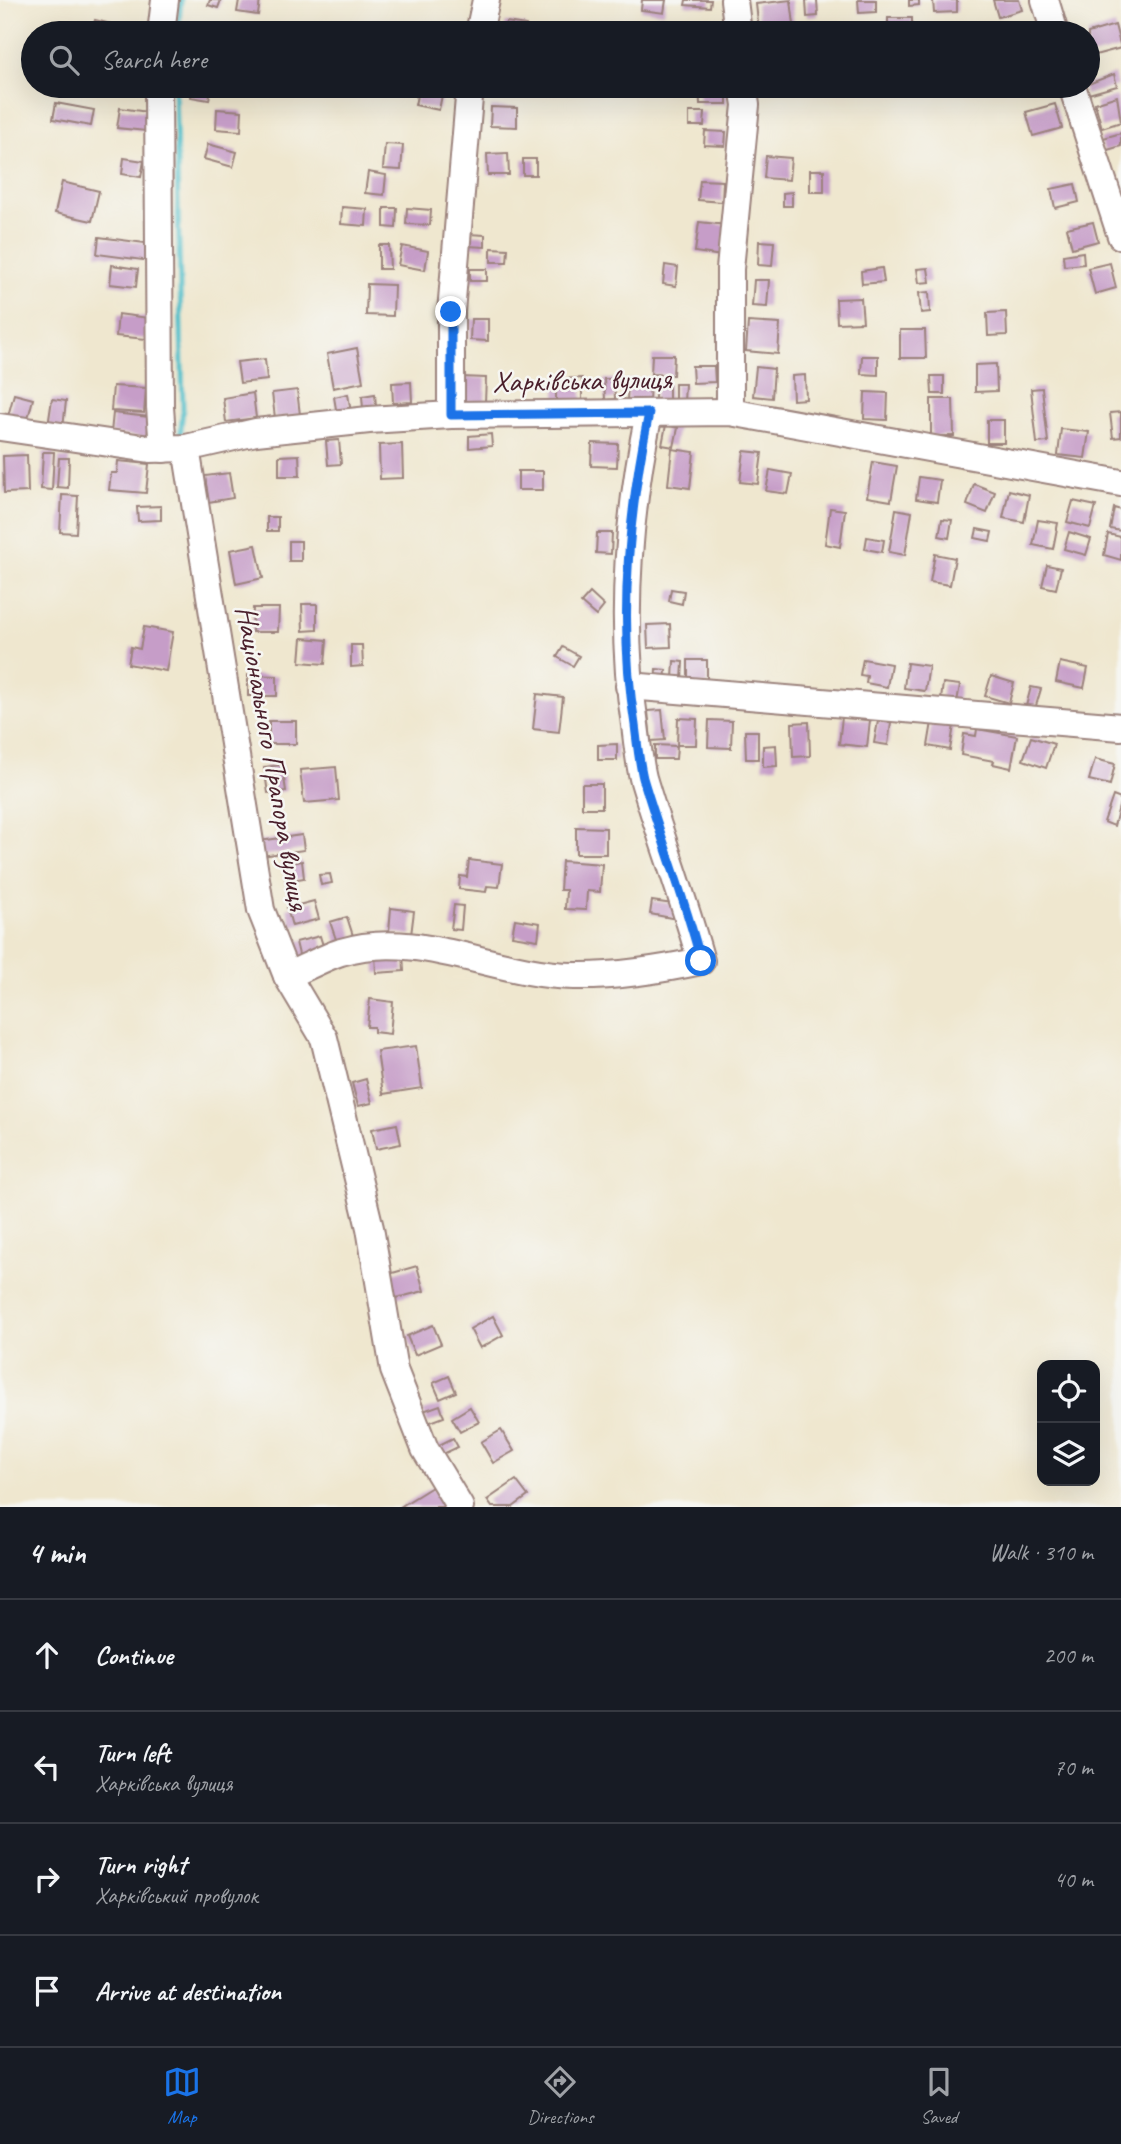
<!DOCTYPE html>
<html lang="en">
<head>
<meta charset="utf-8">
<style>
  :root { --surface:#171b24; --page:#20242c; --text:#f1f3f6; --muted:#9ea1a6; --line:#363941; --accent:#1a73e8 }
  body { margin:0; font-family:Caveat,sans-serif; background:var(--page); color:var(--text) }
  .controls { position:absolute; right:21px; bottom:21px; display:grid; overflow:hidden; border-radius:14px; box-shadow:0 7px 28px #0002 }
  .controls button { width:63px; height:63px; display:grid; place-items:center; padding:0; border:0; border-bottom:2px solid var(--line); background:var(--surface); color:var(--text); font:35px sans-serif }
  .stop { position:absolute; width:21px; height:21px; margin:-16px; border:5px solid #1a73e8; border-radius:50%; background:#fff }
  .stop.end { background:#1a73e8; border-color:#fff; box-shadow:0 2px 7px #0008 }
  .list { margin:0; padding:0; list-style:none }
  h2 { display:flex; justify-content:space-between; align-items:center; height:91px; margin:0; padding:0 28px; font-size:30px }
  h2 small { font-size:23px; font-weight:400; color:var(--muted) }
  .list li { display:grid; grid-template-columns:46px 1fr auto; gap:21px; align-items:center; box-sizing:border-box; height:112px; padding:0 28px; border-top:2px solid var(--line) }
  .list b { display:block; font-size:26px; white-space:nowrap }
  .list p { margin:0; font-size:23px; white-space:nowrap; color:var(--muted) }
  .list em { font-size:23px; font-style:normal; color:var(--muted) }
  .icon { flex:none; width:38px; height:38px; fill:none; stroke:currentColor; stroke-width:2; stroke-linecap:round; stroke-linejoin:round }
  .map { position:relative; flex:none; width:1121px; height:1507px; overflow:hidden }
  .search { position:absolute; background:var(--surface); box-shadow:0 7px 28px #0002; left:21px; right:21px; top:21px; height:77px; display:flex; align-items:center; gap:18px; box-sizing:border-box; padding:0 24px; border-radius:38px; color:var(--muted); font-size:26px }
  .sheet { height:539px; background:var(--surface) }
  nav { display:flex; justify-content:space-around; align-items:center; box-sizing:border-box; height:98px; border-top:2px solid var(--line); background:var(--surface); font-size:19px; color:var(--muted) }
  nav a { display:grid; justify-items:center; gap:4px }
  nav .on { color:var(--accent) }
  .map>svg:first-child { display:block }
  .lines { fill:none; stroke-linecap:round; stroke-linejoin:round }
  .stream { stroke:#53c0cb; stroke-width:5 }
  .building { fill:#c69dc8 }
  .minor-casing { stroke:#9c837d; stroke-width:30 }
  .minor { stroke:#fff; stroke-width:26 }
  .route { stroke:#1a73e8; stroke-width:9 }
  .labels { text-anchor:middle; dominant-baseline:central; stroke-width:5; stroke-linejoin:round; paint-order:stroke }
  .street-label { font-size:30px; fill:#4a1f2b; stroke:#f6f6f2 }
</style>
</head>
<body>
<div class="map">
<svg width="1121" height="1507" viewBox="0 0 1121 1507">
  <rect width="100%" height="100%" fill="#f6f6f2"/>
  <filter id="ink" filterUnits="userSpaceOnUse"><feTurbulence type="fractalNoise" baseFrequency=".0143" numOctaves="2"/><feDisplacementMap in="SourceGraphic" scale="14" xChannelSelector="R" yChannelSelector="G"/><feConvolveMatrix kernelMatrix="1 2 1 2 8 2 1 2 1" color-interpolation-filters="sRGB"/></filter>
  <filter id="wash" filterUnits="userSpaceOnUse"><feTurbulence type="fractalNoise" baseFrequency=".00686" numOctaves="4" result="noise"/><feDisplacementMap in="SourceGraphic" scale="28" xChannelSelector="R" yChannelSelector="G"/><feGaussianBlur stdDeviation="1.57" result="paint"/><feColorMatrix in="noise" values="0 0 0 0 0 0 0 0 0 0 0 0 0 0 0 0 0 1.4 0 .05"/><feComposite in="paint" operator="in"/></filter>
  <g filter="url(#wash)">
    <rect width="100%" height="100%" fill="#efe7cf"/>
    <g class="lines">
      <g class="stream">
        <polyline points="178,33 181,0"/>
        <polyline points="175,86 183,408 180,439"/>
      </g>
    </g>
    <g id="blocks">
      <g class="building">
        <polygon points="210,0 221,0 218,8 208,5"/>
        <polygon points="239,0 260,0 258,15 237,12"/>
        <polygon points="642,0 666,0 664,13 641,10"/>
        <polygon points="686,0 711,0 710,7 685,5"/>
        <polygon points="791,0 794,25 759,30 756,4"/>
        <polygon points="806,0 817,0 818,16 807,17"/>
        <polygon points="858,0 876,0 876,12 859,13"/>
        <polygon points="909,0 919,0 919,5 909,6"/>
        <polygon points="933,0 957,0 957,12 934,13"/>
        <polygon points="993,0 1019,0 1022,10 998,17"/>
        <rect x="888" y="18" width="24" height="15"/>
        <polygon points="95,20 127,28 126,33 91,33"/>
        <polygon points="506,22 526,25 524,33 504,33"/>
        <polygon points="716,24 719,33 691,33"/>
        <polygon points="1115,25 1121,48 1088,57 1088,33"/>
        <polygon points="1114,74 1117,86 1085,95 1083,86"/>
        <polygon points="192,86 211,87 209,100 191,97"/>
        <polygon points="214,86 238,86 238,91 213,89"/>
        <polygon points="419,86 443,90 439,110 415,105"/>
        <polygon points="699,86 727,86 727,104 700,104"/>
        <polygon points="1117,96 1121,122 1102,128 1095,103"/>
        <polygon points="56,103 94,110 91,126 53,119"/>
        <polygon points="1055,104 1062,128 1033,136 1026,112"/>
        <polygon points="491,107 517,108 517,127 490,126"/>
        <polygon points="120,108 148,112 146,131 117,128"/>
        <polygon points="217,109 242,111 241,131 216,129"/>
        <polygon points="689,112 705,112 704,126 689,126"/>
        <polygon points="705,131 726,132 725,146 704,145"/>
        <polygon points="1121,133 1121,146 1104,151 1100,139"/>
        <polygon points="208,144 237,152 233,167 204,159"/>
        <polygon points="385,144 403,145 401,170 383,169"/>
        <polygon points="508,153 509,175 488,175 487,154"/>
        <polygon points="766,156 791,158 789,180 764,178"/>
        <polygon points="124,158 144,161 141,177 122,174"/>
        <rect x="523" y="159" width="13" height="16"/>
        <rect x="810" y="170" width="14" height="22"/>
        <polygon points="368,172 386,175 384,195 365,193"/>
        <polygon points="700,180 723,181 722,202 698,200"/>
        <polygon points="62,182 99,191 92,221 55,213"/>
        <polygon points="1075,184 1079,202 1055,208 1051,189"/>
        <polygon points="792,192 792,206 783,206 783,193"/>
        <polygon points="342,207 367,209 366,226 341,224"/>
        <polygon points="384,208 397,208 396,228 384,227"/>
        <polygon points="407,208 431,210 430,225 406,224"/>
        <polygon points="699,222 726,225 722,256 695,252"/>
        <polygon points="1093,222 1098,241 1072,248 1067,228"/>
        <polygon points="468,234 485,235 485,247 468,246"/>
        <polygon points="99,237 153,244 150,261 97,254"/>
        <polygon points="759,241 774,242 772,266 758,265"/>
        <polygon points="379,245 389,245 390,269 379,269"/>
        <polygon points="402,246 428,251 425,270 398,265"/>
        <polygon points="491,248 508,249 507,262 491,262"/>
        <polygon points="1083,252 1084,264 1064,266 1063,255"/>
        <polygon points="1110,263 1116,288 1095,294 1088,268"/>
        <polygon points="112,265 138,269 136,287 110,284"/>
        <polygon points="665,265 678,267 676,286 663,284"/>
        <polygon points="882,268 884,282 862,284 861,271"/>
        <polygon points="928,268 930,282 919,283 917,269"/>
        <rect x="470" y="269" width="17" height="12"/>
        <polygon points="754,280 769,280 767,307 752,306"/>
        <polygon points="367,284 394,285 393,316 366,315"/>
        <polygon points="929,292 930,312 921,313 919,293"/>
        <polygon points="861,298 863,322 837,323 836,299"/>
        <polygon points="1006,312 1007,335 988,336 987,313"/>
        <polygon points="118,314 149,318 146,339 116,336"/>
        <polygon points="471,319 488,319 488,341 470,340"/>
        <polygon points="748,322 780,324 778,354 746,351"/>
        <polygon points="900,330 925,330 926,358 900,358"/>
        <polygon points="357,348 363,382 333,388 327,354"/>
        <polygon points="652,355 674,355 673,375 651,374"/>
        <polygon points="862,356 878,356 878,375 861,374"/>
        <polygon points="265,359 267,380 240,383 237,362"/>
        <polygon points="996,364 997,391 975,392 975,365"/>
        <polygon points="692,366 714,366 715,382 693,383"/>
        <polygon points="756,367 774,369 772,398 753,396"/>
        <polygon points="805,375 806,399 793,400 792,376"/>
        <polygon points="931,376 944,376 944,394 932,394"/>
        <polygon points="461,377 486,378 485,402 461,401"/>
        <polygon points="582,378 582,405 556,405 556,379"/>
        <polygon points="604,379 614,379 615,399 605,400"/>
        <polygon points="628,379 650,380 649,403 627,402"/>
        <polygon points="411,382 412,402 393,403 392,383"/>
        <rect x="655" y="384" width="14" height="21"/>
        <polygon points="675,384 685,384 684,402 675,402"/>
        <polygon points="113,386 146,388 144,413 111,411"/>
        <polygon points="1042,388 1048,442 1037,443 1031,389"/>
        <polygon points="297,390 300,415 275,418 272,393"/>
        <polygon points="865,392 888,393 887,420 864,419"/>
        <polygon points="253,393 256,418 226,422 223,398"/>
        <polygon points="14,394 33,399 27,422 8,416"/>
        <polygon points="348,394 351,413 337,415 334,397"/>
        <polygon points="375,394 376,406 363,408 362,396"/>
        <polygon points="52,399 66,401 63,428 48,426"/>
        <polygon points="931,399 953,399 954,436 931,436"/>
        <polygon points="1121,412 1121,437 1113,438 1110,413"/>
        <polygon points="113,413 149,417 147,438 111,433"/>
        <rect x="987" y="420" width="17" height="23"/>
        <polygon points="666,425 678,428 674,447 662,445"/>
        <polygon points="1061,429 1089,432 1085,458 1058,455"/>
        <polygon points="491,434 492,446 469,448 469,436"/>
        <polygon points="339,440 341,464 328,465 326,441"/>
        <polygon points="592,443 618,444 617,467 591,466"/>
        <polygon points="402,444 403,478 380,479 379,445"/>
        <polygon points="672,449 694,452 690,488 668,485"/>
        <polygon points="744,451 762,453 758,484 740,482"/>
        <polygon points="43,452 54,452 52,490 41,489"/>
        <polygon points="27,455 28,492 4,493 3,456"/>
        <polygon points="299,455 300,476 279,476 279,456"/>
        <polygon points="59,458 69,458 68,488 57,487"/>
        <polygon points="118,461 149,464 146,493 109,490 111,473 117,473"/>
        <polygon points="873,462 897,466 891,501 867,497"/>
        <polygon points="770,470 792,474 788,494 766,491"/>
        <rect x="518" y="471" width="25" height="19"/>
        <polygon points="229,473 233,498 208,502 205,476"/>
        <polygon points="919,477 940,480 937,502 916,499"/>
        <polygon points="974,484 995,492 987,513 967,505"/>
        <polygon points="1009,490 1029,495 1024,522 1003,518"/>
        <polygon points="62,495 78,496 76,533 60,532"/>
        <polygon points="1073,501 1096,506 1090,528 1067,522"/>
        <polygon points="161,506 161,520 138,521 137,507"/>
        <polygon points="830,508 845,510 840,547 825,544"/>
        <polygon points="1114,508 1121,510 1121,531 1110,529"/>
        <polygon points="896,509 912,512 905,555 889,552"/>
        <rect x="267" y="517" width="11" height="14"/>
        <polygon points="942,519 952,520 949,538 939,536"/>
        <polygon points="1038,520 1058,523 1053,549 1033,545"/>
        <polygon points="977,529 992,532 990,541 975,538"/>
        <polygon points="1069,532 1091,539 1086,555 1064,549"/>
        <polygon points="597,533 612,533 611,554 596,553"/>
        <polygon points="1108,534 1121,537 1121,560 1104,555"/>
        <polygon points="867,537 884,540 882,552 865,549"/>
        <rect x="289" y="541" width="12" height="20"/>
        <polygon points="256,545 263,578 236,584 230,550"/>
        <polygon points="935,554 955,558 950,585 930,582"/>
        <polygon points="1047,565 1061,568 1056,589 1042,586"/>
        <polygon points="671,589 684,591 682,604 669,601"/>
        <polygon points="590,593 604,606 596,616 581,603"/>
        <polygon points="302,604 317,604 317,630 303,631"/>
        <polygon points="253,608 279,608 278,632 252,632"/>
        <polygon points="670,624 671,647 648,648 647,625"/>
        <polygon points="144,627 173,632 166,671 128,664 131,647 140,649"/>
        <polygon points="302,638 327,640 325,664 300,662"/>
        <polygon points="351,645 362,645 363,666 351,667"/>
        <polygon points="563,647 579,656 573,666 557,657"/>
        <polygon points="863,659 891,664 887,687 866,683 867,676 860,675"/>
        <rect x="688" y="660" width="19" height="25"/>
        <polygon points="674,661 683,662 682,680 673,679"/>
        <polygon points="1060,662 1088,668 1084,688 1056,682"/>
        <polygon points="907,663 929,666 925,691 904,688"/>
        <polygon points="656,669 666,670 665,685 655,684"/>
        <polygon points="248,675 277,676 277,696 248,696"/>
        <polygon points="991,676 1014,683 1009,703 985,696"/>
        <polygon points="943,683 960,685 957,702 941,700"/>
        <polygon points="1031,687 1041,689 1035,709 1026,706"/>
        <polygon points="537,694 563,697 559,732 533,729"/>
        <polygon points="662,710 665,740 651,741 648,711"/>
        <polygon points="842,717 870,720 867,747 839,744"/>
        <polygon points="678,718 697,719 696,745 677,745"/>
        <polygon points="709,720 732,721 731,748 708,747"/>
        <rect x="269" y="721" width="27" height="23"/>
        <polygon points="878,721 891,723 888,745 874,743"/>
        <polygon points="809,722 810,756 793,757 792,723"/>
        <polygon points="932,722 954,725 950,750 928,746"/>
        <polygon points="977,729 1017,736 1011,768 993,764 994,761 961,755 964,734 976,736"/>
        <polygon points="745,731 758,731 758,759 746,759"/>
        <polygon points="1031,737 1054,744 1046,768 1023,760"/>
        <polygon points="617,744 617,760 598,760 598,745"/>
        <polygon points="655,745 677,746 676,759 655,759"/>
        <polygon points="776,745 777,766 763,767 763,746"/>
        <polygon points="1095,759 1115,764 1110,785 1089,780"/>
        <polygon points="282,765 286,791 268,793 264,767"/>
        <polygon points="336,767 339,800 304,803 300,770"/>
        <rect x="582" y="784" width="20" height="24"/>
        <polygon points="1113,796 1121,799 1114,826 1104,822"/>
        <polygon points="576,827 606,828 606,854 576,854"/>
        <polygon points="302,835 304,850 261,856 259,841"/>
        <polygon points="469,860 502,864 499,887 487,886 486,892 459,889 460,876 467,877"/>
        <polygon points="302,861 304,878 292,880 292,885 287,886 284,864"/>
        <polygon points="562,861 602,864 600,892 587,891 586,910 565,909 566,890 560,890"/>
        <polygon points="330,874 332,883 321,885 319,875"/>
        <polygon points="314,901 319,919 292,926 287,908"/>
        <polygon points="652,901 680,905 677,919 650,914"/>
        <polygon points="454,905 463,906 461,930 451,929"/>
        <polygon points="391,908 414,911 411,935 389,932"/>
        <polygon points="347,917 354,939 338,945 330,922"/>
        <polygon points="515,919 540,923 538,940 512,936"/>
        <polygon points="320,936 325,952 300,959 296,942"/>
        <polygon points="403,952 404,971 376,973 375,954"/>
        <polygon points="370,999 393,1002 390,1034 374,1032 374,1027 367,1027"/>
        <polygon points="416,1046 422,1088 383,1094 377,1051"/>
        <polygon points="366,1079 372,1103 358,1106 352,1083"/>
        <polygon points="397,1124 401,1144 376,1149 372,1129"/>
        <polygon points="417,1266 424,1291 396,1298 389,1274"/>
        <polygon points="493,1316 503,1335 480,1348 470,1329"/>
        <polygon points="433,1325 441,1344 415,1355 407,1336"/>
        <polygon points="449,1376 456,1392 440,1399 433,1383"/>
        <polygon points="440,1405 444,1417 428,1423 423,1411"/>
        <polygon points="470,1407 479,1422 460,1432 452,1418"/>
        <polygon points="501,1430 514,1451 493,1463 481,1442"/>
        <polygon points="453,1438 458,1447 441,1455 437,1446"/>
        <polygon points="516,1480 528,1496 513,1507 492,1507 487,1500"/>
        <polygon points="432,1487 445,1507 400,1507"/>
      </g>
    </g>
  </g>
  <g filter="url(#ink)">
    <use href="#blocks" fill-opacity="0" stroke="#9c837d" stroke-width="2"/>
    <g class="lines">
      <g class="minor-casing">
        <g id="minor">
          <polyline points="734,0 738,33"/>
          <polyline points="1045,0 1055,33"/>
          <polyline points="161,33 165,0"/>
          <polyline points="479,33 486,0"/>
          <polyline points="158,86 160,407 163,449"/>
          <polyline points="1072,86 1121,236"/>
          <polyline points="730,412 730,269 746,105 743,86"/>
          <polyline points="451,415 451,312 470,86"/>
          <polyline points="0,427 150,449 186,448 256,432 369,420 451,415 730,412 1121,483"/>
          <polyline points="186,448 261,910 287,976 324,1038 370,1228 394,1370 425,1449 460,1507"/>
          <polyline points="629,686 1121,727"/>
          <path d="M287,976C305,968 323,958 341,952C419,928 496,975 574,976C617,977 659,970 701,961C684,899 661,839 643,778C639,761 637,742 635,725C619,622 628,515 649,413"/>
        </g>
      </g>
      <use href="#minor" class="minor"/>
    </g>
  </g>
  <g class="lines" filter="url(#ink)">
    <path class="route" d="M451,312V415L649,413C628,515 618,622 635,725C637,742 639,761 643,778C661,839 685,899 701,961"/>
  </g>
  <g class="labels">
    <g class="street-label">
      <text transform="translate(582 380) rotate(-1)">Харківська вулиця</text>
      <text transform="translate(273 758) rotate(80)">Національного Прапора вулиця</text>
    </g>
  </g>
</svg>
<div class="controls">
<button><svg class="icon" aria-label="locate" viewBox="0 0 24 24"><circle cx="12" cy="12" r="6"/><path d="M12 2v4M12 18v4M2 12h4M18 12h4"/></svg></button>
<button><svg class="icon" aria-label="layers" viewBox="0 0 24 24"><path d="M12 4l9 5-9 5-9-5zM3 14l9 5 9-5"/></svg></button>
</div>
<div class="stop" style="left:701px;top:961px"></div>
<div class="stop end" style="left:451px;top:312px"></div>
<div class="search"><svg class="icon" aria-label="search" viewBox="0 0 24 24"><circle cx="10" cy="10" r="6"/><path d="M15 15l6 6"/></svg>Search here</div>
</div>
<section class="sheet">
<h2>4 min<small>Walk · 310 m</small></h2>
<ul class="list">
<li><svg class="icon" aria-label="ahead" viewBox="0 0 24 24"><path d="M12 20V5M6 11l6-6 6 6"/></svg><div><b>Continue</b></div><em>200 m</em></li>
<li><svg class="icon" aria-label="left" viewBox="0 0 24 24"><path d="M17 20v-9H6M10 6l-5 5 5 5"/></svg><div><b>Turn left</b><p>Харківська вулиця</p></div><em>70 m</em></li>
<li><svg class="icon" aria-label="right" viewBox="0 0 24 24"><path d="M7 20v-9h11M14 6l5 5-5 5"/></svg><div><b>Turn right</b><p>Харківський провулок</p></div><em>40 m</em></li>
<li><svg class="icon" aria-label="arrive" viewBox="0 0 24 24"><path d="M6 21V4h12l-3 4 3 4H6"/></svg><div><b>Arrive at destination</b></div></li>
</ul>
</section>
<nav>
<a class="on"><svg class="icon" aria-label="map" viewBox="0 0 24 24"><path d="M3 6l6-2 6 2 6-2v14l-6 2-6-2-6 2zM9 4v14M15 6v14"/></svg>Map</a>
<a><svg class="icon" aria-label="directions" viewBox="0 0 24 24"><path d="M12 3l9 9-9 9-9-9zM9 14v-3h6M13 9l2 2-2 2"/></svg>Directions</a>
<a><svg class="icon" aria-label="saved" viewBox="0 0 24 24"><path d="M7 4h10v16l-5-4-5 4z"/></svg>Saved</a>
</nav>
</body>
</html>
